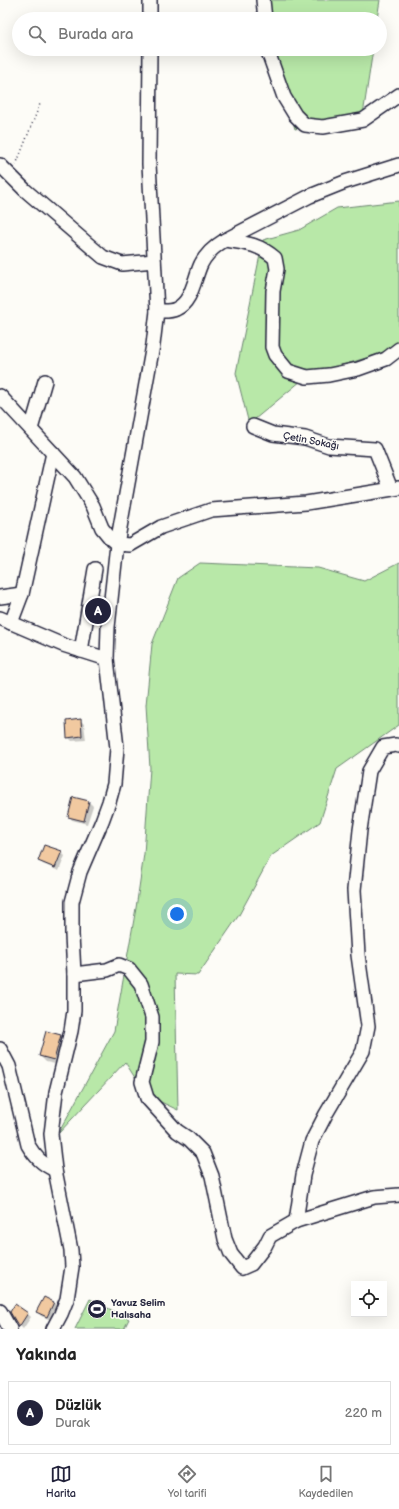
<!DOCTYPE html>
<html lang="tr">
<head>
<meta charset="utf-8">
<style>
  :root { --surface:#fff; --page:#f2f2f2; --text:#222; --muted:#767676; --line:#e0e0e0; --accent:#22223b }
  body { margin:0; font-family:"Balsamiq Sans",sans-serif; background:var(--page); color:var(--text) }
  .controls { position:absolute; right:12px; bottom:12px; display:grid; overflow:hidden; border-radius:0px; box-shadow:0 4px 16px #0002 }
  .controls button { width:36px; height:36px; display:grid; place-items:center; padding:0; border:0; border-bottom:1px solid var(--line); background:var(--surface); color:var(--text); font:20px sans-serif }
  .you { position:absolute; left:177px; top:914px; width:14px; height:14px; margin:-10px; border:3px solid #fff; border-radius:50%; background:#1a73e8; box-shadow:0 0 0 6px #1a73e833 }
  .badge { display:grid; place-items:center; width:26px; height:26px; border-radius:50%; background:var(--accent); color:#fff; font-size:13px; font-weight:700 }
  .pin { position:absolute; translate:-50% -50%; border:2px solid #fff; box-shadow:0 1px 4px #0006 }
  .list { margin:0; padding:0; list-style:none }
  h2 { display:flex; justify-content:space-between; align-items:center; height:52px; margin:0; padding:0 16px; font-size:17px }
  h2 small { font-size:13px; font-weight:400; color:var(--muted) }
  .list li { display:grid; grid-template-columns:26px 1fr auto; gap:12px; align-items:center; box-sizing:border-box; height:64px; margin:0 8px 8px; padding:0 8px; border:1px solid var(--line); border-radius:0px }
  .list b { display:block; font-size:15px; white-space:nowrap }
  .list p { margin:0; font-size:13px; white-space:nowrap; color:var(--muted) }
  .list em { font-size:13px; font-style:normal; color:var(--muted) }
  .icon { flex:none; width:22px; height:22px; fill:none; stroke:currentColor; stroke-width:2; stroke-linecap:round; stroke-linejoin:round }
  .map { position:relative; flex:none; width:399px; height:1329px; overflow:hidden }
  .search { position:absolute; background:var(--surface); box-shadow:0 4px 16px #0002; left:12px; right:12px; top:12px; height:44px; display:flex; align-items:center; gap:10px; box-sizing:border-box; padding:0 14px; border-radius:22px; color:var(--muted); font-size:15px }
  .sheet { height:124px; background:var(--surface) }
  nav { display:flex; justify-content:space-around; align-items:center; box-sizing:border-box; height:56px; border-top:1px solid var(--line); background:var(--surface); font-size:11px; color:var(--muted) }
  nav a { display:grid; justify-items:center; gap:2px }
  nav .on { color:var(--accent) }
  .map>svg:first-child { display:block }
  .green { fill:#b8e8a8; stroke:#6d8572 }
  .shadow { fill:#0003 }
  .building { fill:#f1c9a0; stroke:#22223b }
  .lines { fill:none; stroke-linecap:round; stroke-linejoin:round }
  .minor-casing { stroke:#22223b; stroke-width:16 }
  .path { stroke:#22223b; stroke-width:1.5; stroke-dasharray:1 3; stroke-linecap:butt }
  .minor { stroke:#fdfcf7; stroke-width:13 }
  .labels { text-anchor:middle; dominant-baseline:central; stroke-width:3; stroke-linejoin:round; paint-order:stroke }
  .street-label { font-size:10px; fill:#22223b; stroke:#fdfcf7 }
  .poi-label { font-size:10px; font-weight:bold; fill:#22223b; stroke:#fdfcf7; text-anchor:start }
</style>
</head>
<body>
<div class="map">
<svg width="399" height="1329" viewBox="0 0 399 1329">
  <rect width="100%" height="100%" fill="#fdfcf7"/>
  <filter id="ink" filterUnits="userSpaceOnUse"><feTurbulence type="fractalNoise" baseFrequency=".025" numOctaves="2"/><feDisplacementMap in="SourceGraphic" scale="8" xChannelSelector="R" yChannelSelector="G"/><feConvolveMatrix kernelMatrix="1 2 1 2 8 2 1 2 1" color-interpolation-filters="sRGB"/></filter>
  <g filter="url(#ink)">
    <g class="green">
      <polygon points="258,0 380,0 377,19 264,19"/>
      <polygon points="272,49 373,49 363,115 295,129"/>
      <polygon points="399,201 399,344 379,354 307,376 249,424 236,373 263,240 299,230 337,208"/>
      <polygon points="200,563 318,568 364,581 399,563 399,725 337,769 320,822 271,856 239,915 198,975 175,974 178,1110 146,1095 125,1062 58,1134 114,1031 136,908 144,854 150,768 146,705 152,644 178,578"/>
      <polygon points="90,1299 129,1319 124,1329 75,1329"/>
    </g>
    <g class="shadow">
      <polygon points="80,720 84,724 86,740 72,741 68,737"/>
      <polygon points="74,798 89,802 93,806 87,824 72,820 69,816"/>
      <polygon points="61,852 65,856 59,871 43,864 39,861"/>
      <polygon points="47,1032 61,1036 67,1042 60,1065 46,1062 40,1056"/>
      <polygon points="45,1298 54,1303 58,1307 51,1320 41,1316 38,1312"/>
      <polygon points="11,1312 28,1314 31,1317 23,1329 20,1326"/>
    </g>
    <g class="building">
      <polygon points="81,719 82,736 67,738 66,721"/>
      <polygon points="73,797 89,801 84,821 68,817"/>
      <polygon points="44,845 62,851 55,868 38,861"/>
      <polygon points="46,1031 61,1035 54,1060 39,1056"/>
      <polygon points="44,1297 54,1302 47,1317 36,1312"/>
      <polygon points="15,1304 28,1313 19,1327 10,1312"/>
    </g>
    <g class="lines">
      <g class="minor-casing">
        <g id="minor">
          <polyline points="263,0 265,19"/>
          <polyline points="150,19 150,0"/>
          <polyline points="267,49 284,97 295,115 305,125 323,127 363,120 399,95"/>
          <polyline points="0,165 25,190 103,257 122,264 154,261"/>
          <path d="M225,240C246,243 259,244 275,258L277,269L273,291L272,347L275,355L288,371L307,377L329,375L358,369L386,359L399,349"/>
          <path d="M157,311C163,311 170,312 176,309C192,302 194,279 201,264C206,254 215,246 225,240L310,196L345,182L399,165"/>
          <polyline points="0,396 75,477 93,506 102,528 111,539 117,544 130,545 161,527 211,510 306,503 399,488"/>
          <polyline points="253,426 273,434 305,438 329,446 375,449 391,489"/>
          <polyline points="31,429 45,381"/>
          <polyline points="0,597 22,594"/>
          <polyline points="0,618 63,645 107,659"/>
          <polyline points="11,623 22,594 53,453"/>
          <polyline points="81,651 95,569"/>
          <polyline points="74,974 107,970 119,965 129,969 141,984 152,1017 152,1042 142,1082 147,1098 177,1131 189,1139 203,1153 212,1176 225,1239 231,1254 242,1268 251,1264 265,1246 270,1236 296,1221 374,1197 399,1195"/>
          <path d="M0,1049L9,1066L28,1145C35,1157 42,1164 55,1170"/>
          <polyline points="296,1221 303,1175 312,1141 326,1114 363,1051 368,1026 358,955 354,890 360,830 369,771 383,747 396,745 399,746"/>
          <polyline points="0,1311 10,1329"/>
          <polyline points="53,1329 61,1314 67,1299 72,1267 71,1250 55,1170 51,1134 56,1092 71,1031 74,1011 74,974 72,935 72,902 80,872 102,821 109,802 114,784 117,748 107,659 108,627 117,544 153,345 157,311 149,164 150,49"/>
        </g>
      </g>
      <polyline class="path" points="16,165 40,104"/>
      <use href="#minor" class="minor"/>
    </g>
  </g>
  <defs>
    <g id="stadium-disc" transform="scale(1)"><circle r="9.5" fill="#22223b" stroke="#fdfcf7"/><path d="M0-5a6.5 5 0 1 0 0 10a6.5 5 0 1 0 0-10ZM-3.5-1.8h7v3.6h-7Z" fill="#fff"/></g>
  </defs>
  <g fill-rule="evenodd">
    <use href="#stadium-disc" x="97" y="1309"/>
  </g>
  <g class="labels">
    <g class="street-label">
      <text transform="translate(311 441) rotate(11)">Çetin Sokağı</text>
    </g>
    <g class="poi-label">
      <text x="111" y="1303">Yavuz Selim<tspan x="111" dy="12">Halısaha</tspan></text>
    </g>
  </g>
</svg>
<div class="controls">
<button><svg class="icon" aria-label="locate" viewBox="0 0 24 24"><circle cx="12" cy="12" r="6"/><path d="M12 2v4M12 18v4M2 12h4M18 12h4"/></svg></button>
</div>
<div class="you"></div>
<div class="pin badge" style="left:98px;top:611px">A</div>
<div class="search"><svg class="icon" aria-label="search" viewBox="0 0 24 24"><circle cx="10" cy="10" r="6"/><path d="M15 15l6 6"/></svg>Burada ara</div>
</div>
<section class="sheet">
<h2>Yakında<small></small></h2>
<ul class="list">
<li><span class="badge">A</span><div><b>Düzlük</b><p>Durak</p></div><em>220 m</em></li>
</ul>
</section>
<nav>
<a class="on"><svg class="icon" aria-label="map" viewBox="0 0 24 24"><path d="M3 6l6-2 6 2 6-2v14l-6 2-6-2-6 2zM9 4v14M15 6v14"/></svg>Harita</a>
<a><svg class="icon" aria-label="directions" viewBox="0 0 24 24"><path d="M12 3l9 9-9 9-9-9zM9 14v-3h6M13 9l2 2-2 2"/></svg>Yol tarifi</a>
<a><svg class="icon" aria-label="saved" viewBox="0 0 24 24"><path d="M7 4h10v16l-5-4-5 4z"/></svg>Kaydedilen</a>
</nav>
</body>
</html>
